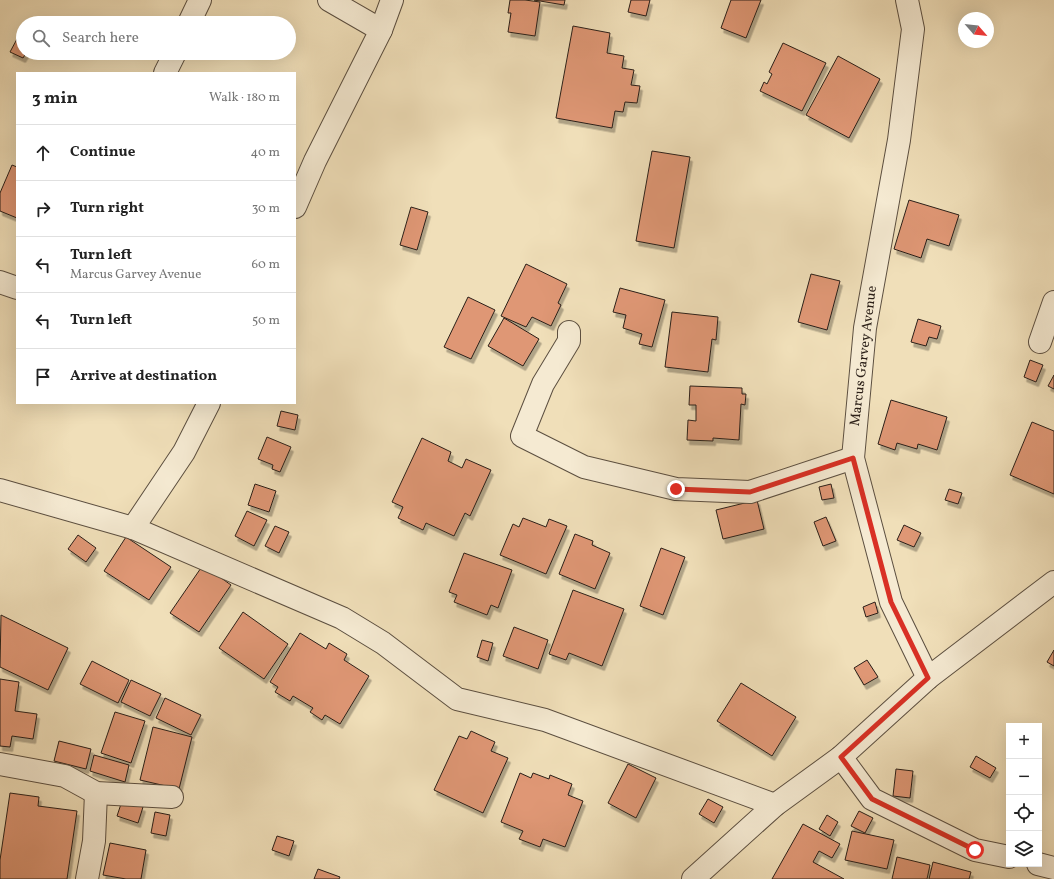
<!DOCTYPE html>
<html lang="en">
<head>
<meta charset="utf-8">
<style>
  :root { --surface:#fff; --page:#f2f2f2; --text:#222; --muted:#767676; --line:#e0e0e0 }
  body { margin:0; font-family:Vollkorn,serif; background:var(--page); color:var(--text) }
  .controls { position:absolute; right:12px; bottom:12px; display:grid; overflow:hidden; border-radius:0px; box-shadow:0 4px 16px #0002 }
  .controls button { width:36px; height:36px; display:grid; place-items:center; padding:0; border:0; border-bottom:1px solid var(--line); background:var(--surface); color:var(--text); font:20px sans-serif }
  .compass { position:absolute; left:958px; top:12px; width:36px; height:36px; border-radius:50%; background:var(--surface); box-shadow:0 4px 16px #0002; rotate:118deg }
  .stop { position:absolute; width:12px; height:12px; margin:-9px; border:3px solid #d93025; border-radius:50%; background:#fff }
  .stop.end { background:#d93025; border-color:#fff; box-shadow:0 1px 4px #0008 }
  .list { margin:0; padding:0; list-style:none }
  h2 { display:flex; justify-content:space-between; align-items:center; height:52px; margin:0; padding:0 16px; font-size:17px }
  h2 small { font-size:13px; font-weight:400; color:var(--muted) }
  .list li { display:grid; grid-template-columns:26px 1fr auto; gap:12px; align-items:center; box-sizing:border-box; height:56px; padding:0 16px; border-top:1px solid var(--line) }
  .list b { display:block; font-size:15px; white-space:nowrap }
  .list p { margin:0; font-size:13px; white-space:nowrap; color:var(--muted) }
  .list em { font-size:13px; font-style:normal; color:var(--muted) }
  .icon { flex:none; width:22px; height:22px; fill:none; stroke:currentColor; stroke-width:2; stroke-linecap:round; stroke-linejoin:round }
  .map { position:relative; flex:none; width:1054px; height:879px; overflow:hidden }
  .search { position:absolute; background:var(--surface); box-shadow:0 4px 16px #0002; left:16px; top:16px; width:280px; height:44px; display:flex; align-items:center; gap:10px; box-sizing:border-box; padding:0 14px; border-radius:22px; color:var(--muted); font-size:15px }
  .panel { position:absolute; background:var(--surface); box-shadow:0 4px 16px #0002; left:16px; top:72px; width:280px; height:332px; border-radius:0px }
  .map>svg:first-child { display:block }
  .building { fill:#df9774; stroke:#2a1f18; filter:url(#shadow) }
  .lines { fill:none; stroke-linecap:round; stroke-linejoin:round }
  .minor-casing { stroke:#5c4f40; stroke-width:24 }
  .minor { stroke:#f5ead2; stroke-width:22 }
  .route { stroke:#d93025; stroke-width:5 }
  .labels { text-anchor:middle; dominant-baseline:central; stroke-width:3.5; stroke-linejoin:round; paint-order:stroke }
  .street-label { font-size:14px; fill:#2a1f18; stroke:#f5ead2 }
</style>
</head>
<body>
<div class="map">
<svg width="1054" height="879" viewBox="0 0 1054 879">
  <defs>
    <filter id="shadow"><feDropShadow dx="2.5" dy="4.5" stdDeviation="0" flood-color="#0004"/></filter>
  </defs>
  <rect width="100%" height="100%" fill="#f0dfb9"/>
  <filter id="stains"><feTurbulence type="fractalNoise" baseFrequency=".005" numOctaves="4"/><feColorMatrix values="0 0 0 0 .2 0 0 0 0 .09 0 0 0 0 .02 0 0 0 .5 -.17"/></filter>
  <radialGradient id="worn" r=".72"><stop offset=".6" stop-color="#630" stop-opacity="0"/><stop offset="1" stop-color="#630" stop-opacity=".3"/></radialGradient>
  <g class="building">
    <polygon points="510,0 525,0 540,2 535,36 508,32 511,13 508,13"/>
    <polygon points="534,0 565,0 564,5"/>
    <polygon points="631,0 650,0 646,16 628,12"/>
    <polygon points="731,0 761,0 746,38 721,28"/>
    <polygon points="573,26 610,33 607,53 624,56 622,68 634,70 631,85 640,86 637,103 625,102 623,112 615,111 612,128 556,118"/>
    <polygon points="17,39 23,42 23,53 26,53 23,58 10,52"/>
    <polygon points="783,43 826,63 802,111 760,91 764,82 767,84 772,74 769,72"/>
    <polygon points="838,56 880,79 849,138 806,115"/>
    <polygon points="652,151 690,157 674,248 636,241"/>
    <polygon points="12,165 17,167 17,218 0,211 0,193"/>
    <polygon points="909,200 959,215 949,246 927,239 921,258 894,249"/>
    <polygon points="411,207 428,212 417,250 400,245"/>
    <polygon points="526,264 567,284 558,303 561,305 551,326 532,317 526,327 501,316"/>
    <polygon points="811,274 840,281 827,330 798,322"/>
    <polygon points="620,288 665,300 652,347 639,344 642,334 623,328 626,315 613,312"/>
    <polygon points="468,297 495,310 471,359 444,347"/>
    <polygon points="672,312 718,317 716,340 712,339 708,372 665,367"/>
    <polygon points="504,318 539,339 523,366 488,346"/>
    <polygon points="918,319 941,326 937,339 929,337 926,346 911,342"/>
    <polygon points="1030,360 1043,365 1036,382 1024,377"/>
    <polygon points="1054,375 1054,389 1048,386"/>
    <polygon points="690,386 742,388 742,394 746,394 745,405 741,404 739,440 713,438 713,441 687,440 688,420 696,421 696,405 689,405"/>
    <polygon points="891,400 947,417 937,450 918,444 917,449 897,443 895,450 878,444"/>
    <polygon points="281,411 298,415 295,430 277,426"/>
    <polygon points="1032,422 1054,431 1054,494 1010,475"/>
    <polygon points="267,437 291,447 280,472 272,469 273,465 258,459"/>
    <polygon points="422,438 451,452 448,461 462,468 466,459 491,470 470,516 465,513 454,536 426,523 423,530 398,518 403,507 392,502"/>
    <polygon points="255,484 276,491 269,512 248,505"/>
    <polygon points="831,484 834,498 822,500 819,487"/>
    <polygon points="949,489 962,493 958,504 945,500"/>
    <polygon points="757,500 764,529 723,539 716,510"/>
    <polygon points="247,511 267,520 254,546 235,536"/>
    <polygon points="826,517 836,541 823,546 814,522"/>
    <polygon points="523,518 546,527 549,519 567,526 546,574 500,555 513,524 519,527"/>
    <polygon points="904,525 921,533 914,547 897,540"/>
    <polygon points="275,526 289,532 279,553 265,546"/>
    <polygon points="575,534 593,541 592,545 610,553 595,589 559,574"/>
    <polygon points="78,535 96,548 86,562 68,549"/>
    <polygon points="126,537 171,567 149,600 104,571"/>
    <polygon points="661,548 685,557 663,615 640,606"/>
    <polygon points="464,553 512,570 498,608 491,605 487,615 454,602 457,595 449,592"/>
    <polygon points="203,565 231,585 199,632 170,613"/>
    <polygon points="573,590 624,609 602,666 569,653 566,660 549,654"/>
    <polygon points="875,602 878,613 866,617 863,607"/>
    <polygon points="243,612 288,644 264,679 219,648"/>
    <polygon points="1,615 68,648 48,690 0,667"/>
    <polygon points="514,627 548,640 538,669 503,656"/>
    <polygon points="300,633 326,649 329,643 347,654 344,660 369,676 340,724 325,715 322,720 310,712 313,708 293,696 290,701 275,692 278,687 270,682"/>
    <polygon points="482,640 493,643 488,661 477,657"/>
    <polygon points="1054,650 1054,666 1047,662"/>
    <polygon points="867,660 878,677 864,685 854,668"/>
    <polygon points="92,661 129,680 118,703 80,684"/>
    <polygon points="0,679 19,682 15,711 37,714 33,739 12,736 10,747 0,746"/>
    <polygon points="131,680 161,694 150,716 121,702"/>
    <polygon points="741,683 796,717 772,756 717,721"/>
    <polygon points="165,698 201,715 191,735 156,718"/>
    <polygon points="115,712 145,721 131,763 101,753"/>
    <polygon points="153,727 192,737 179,789 140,780"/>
    <polygon points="471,731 495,742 491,751 508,758 483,813 434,790 459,736 467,739"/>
    <polygon points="59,741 91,749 86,769 54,761"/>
    <polygon points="94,755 129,765 125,782 90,771"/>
    <polygon points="976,756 996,768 990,778 970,767"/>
    <polygon points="628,764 656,778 636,818 608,803"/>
    <polygon points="896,769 913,771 910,798 893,796"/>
    <polygon points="520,773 531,778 533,773 549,779 550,775 572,784 568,795 583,801 565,847 543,839 540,847 519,839 523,831 501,822"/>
    <polygon points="10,793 39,797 38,806 77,811 67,879 0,879 0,860"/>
    <polygon points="708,799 723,807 714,823 699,814"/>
    <polygon points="122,801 143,807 138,823 117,816"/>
    <polygon points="859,811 873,818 865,833 851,826"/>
    <polygon points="155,812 170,815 166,836 151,833"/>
    <polygon points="827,815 838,822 830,836 819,829"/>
    <polygon points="803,824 840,844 832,858 819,851 813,862 844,879 772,879"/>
    <polygon points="852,831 894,840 887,869 845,860"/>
    <polygon points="277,836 294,841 289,856 272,850"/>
    <polygon points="110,843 146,850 141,879 126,879 103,875"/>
    <polygon points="897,857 930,865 927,879 892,879"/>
    <polygon points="933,862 971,872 969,879 929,879"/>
    <polygon points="318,869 340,877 339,879 314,879"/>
  </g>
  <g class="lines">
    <g class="minor-casing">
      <g id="minor">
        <polyline points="329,0 381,30"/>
        <polyline points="907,0 913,29 899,140 865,328 853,458 891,602 928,678"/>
        <polyline points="189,23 200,0"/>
        <polyline points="165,73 175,53"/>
        <polyline points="295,207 315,161 381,30 392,0"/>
        <polyline points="0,282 17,288"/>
        <polyline points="569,332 569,341 543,384 522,436 584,467 676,489 750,492 853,458"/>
        <polyline points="1040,342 1054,302"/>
        <polyline points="0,490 133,528 342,618 383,643 457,699 545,720 775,805"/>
        <polyline points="133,528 184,452 209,403"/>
        <polyline points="841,757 872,799 975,850 1009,857"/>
        <polyline points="0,764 65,776 96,793 172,797"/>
        <polyline points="1038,864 1054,868"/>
        <polyline points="87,879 94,841 96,793"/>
        <polyline points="693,879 775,805 841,757 928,678 1054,582"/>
      </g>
    </g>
    <use href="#minor" class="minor"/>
  </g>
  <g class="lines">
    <polyline class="route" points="676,489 750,492 853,458 891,602 928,678 841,757 872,799 975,850"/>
  </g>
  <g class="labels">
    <g class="street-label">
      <text transform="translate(864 356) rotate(-83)">Marcus Garvey Avenue</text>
    </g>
  </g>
  <rect width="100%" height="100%" filter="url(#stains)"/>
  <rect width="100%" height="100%" fill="url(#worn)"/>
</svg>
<div class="controls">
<button>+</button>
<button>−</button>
<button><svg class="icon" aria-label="locate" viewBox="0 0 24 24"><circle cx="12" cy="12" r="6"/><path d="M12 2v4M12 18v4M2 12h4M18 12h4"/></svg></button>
<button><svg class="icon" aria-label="layers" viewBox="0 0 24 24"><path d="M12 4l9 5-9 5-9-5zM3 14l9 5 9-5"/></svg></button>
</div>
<svg class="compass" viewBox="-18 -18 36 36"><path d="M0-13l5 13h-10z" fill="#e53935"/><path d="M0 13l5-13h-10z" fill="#767676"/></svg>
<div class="stop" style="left:975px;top:850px"></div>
<div class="stop end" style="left:676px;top:489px"></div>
<div class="search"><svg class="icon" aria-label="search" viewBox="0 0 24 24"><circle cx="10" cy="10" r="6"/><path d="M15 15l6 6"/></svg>Search here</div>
<section class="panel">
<h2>3 min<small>Walk · 180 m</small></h2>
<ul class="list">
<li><svg class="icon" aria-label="ahead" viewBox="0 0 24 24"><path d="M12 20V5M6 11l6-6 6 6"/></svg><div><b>Continue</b></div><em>40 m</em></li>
<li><svg class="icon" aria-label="right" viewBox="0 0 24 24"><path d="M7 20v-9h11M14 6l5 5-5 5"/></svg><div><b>Turn right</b></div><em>30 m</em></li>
<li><svg class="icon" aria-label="left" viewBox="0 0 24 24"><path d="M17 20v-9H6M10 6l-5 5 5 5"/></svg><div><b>Turn left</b><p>Marcus Garvey Avenue</p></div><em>60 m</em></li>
<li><svg class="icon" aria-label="left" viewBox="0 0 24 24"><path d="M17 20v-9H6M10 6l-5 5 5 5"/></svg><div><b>Turn left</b></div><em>50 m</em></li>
<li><svg class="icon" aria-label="arrive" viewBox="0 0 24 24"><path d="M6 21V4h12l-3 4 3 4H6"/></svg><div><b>Arrive at destination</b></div></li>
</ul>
</section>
</div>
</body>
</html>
